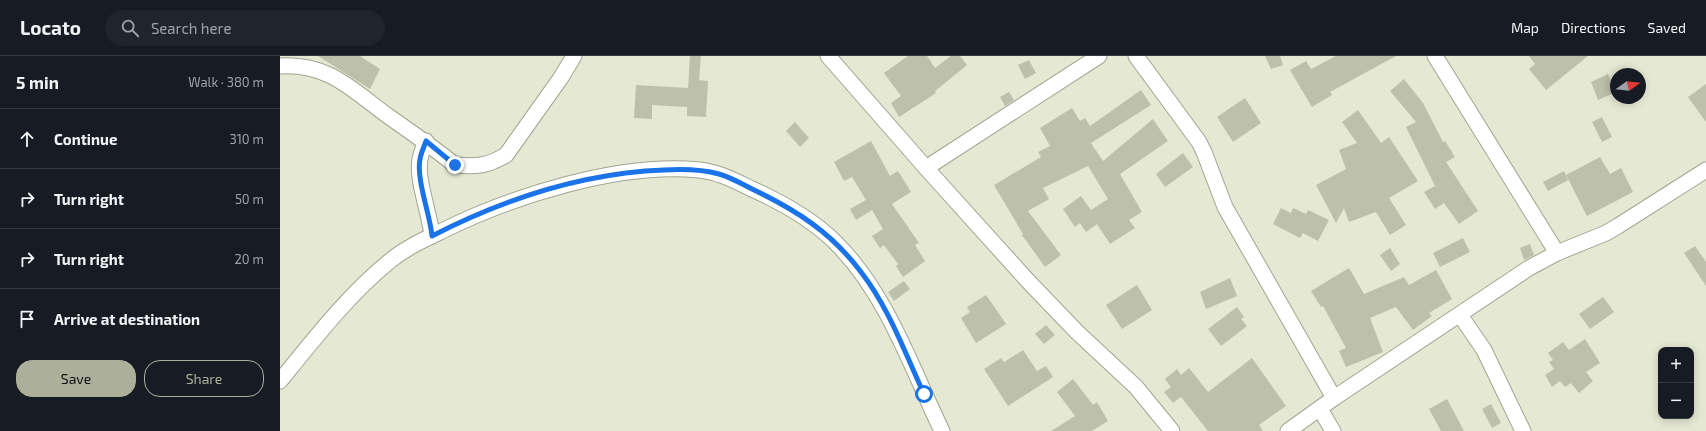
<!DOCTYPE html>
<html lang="en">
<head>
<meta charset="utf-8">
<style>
  :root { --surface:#171b24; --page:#20242c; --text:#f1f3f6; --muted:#9ea1a6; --line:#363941; --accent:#acb09b }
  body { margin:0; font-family:"Exo 2",sans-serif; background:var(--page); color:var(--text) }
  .controls { position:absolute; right:12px; bottom:12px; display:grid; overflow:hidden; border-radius:8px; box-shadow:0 2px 10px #0003 }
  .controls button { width:36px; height:36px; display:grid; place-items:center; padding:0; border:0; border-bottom:1px solid var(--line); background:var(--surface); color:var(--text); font:20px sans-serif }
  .compass { position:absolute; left:1330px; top:12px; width:36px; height:36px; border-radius:50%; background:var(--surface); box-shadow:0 2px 10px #0003; rotate:75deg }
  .stop { position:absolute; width:12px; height:12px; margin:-9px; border:3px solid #1a73e8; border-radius:50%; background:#fff }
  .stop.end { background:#1a73e8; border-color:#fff; box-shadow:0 1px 4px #0008 }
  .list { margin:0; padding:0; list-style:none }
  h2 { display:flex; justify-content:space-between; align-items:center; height:52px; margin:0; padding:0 16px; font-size:17px }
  h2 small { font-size:13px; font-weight:400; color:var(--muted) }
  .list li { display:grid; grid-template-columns:26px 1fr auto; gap:12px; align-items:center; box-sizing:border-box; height:60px; padding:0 16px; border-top:1px solid var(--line) }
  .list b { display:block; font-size:15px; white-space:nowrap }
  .list em { font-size:13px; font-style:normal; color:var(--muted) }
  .actions { display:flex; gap:8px; padding:12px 16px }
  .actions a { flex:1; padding:9px 0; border:1px solid var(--accent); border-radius:16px; text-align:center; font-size:14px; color:var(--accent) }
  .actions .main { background:var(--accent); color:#111 }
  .icon { flex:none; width:22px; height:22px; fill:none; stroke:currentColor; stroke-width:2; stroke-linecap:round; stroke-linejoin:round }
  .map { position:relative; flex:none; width:1426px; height:375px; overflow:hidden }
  header { display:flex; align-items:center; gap:24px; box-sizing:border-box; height:56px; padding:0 20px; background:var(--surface); border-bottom:1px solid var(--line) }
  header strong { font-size:19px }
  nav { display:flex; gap:22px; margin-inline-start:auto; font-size:14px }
  .search { width:280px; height:36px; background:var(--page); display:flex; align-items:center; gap:10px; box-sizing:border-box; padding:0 14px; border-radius:22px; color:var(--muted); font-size:15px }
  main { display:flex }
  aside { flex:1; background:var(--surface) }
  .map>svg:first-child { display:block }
  .building { fill:#bdc1ac }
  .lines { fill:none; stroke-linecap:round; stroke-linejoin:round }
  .minor-casing { stroke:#a1a590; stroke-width:17 }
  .minor { stroke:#fff; stroke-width:15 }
  .route { stroke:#1a73e8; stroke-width:5 }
</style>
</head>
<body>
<header>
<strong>Locato</strong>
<div class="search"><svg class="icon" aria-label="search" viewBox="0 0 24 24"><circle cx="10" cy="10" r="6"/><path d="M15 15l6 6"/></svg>Search here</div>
<nav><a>Map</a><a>Directions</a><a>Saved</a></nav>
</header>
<main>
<aside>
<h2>5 min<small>Walk · 380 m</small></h2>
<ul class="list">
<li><svg class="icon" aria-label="ahead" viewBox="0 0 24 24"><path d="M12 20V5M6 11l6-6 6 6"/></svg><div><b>Continue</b></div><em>310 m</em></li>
<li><svg class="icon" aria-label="right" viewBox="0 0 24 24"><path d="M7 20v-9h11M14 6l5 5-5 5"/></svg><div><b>Turn right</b></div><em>50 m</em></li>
<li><svg class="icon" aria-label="right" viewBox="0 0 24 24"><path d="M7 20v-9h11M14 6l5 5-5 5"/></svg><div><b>Turn right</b></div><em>20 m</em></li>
<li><svg class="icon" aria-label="arrive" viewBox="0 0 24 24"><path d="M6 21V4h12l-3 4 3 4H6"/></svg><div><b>Arrive at destination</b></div></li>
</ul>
<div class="actions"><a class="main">Save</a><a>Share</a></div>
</aside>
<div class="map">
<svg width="1426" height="375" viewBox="0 0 1426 375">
  <rect width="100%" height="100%" fill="#e5e9d3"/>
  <g class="building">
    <polygon points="38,0 80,0 100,13 90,33"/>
    <polygon points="410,0 421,0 419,24 428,25 426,61 407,60 407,51 372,49 372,63 354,62 356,29 408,32"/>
    <polygon points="628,0 647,0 655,12 671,0 680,0 687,9 655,35 656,37 619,61 611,47 621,40 604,17"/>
    <polygon points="985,0 1000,0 1003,9 991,13"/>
    <polygon points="1056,0 1116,0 1050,36 1052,39 1032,51 1010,14 1026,5 1031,13"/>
    <polygon points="1249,0 1308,0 1266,34 1249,13 1255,8"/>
    <polygon points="749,4 756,17 745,23 738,9"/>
    <polygon points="1328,18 1336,36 1318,44 1311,26"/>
    <polygon points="1124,23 1143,47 1163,86 1165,85 1175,101 1166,106 1198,155 1179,168 1164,147 1155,153 1144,136 1155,130 1126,71 1136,66 1110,35"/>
    <polygon points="1426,28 1426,66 1408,41"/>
    <polygon points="861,34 871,49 811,87 823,105 873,63 888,85 840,118 862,156 849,164 855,172 830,188 817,168 806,176 800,167 795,171 783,153 801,140 811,154 828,143 808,110 763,132 769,143 748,155 781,199 765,211 742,179 743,178 714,129 761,101 758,96 770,90 760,72 792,52 800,65 805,62 810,70"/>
    <polygon points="729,36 734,44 725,50 720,41"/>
    <polygon points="965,42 981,67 953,86 937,61"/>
    <polygon points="1078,54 1101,87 1109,81 1138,125 1109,142 1126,169 1110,179 1096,156 1069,166 1064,152 1056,167 1036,129 1066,113 1059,94 1077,87 1062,66"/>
    <polygon points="1322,61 1332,81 1322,86 1312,66"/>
    <polygon points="515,66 529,82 520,91 506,75"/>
    <polygon points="591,85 610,120 618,115 631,136 612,148 639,187 635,189 645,205 623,221 616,210 618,208 604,189 600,192 592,180 603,173 592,154 576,164 570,153 586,144 572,121 564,125 554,106"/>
    <polygon points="903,97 913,111 885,131 876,118"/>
    <polygon points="1320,101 1330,118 1341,112 1353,136 1307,160 1286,119"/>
    <polygon points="1284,115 1288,124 1268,135 1263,126"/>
    <polygon points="1001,152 1011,157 1013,152 1026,158 1028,154 1049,164 1038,185 1023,177 1020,182 993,168"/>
    <polygon points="1183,182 1190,196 1160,211 1153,197"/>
    <polygon points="1250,188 1254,199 1244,204 1240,192"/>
    <polygon points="1415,190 1426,206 1426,230 1404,197"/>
    <polygon points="1110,192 1120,208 1111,215 1100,199"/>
    <polygon points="1069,212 1084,238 1124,221 1129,229 1156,214 1172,243 1149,257 1152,260 1133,274 1116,251 1090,262 1103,296 1066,311 1059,295 1066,292 1043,250 1041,251 1031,235"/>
    <polygon points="950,222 957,240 926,253 920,236"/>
    <polygon points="624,225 630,233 614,245 608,236"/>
    <polygon points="857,229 872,254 842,273 826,249"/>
    <polygon points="706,239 726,268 696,287 681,262 690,256 687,251"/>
    <polygon points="1323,241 1334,256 1310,273 1299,258"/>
    <polygon points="957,251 964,261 961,263 967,270 941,290 928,273"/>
    <polygon points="766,269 775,279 764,288 755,278"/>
    <polygon points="1305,283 1320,307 1306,316 1313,325 1299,337 1291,327 1285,331 1280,325 1272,331 1265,319 1274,313 1269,306 1273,304 1268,297 1283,286 1289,294"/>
    <polygon points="743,294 757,315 766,310 773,321 728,350 704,313 721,302 724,306"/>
    <polygon points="972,302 1006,350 979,369 983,375 928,375 901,341 893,347 884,336 891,331 885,323 897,313 901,319 909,312 928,336"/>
    <polygon points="793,323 813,349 817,346 828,365 812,375 771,375 795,360 777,336"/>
    <polygon points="1167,343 1184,375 1161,375 1149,353"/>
    <polygon points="1211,348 1221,367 1212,372 1202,353"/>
  </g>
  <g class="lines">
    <g class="minor-casing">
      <g id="minor">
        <polyline points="548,0 646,112 747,224 797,276 856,331 892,375"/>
        <polyline points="856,0 919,86 924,96 945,151 1054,342"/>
        <polyline points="1155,0 1277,197"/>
        <path d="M0,10C49,7 72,34 108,60C131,76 154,92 175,109C197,111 207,110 226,99L280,23L294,0"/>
        <path d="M146,85C144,91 141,97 140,103C136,123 150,158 152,180"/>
        <polyline points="646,112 819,0"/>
        <polyline points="1180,259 1204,294 1243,375"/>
        <path d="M0,325C34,283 69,238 111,204C126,192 143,184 160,176C232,140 339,106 419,114C439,116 455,125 472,133C503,147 532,163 556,187C607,238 631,311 662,375"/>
        <polyline points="1040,353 1053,375"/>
        <polyline points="1008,375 1054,342 1249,212 1277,197 1326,177 1338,170 1426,114"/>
      </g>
    </g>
    <use href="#minor" class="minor"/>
  </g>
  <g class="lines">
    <path class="route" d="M175,109L146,85C144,91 141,97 140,103C136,123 150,158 152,180C224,143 303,117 384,114C402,113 421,113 439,118C450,121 462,128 472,133C516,154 551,176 581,216C609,252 625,297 644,338"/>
  </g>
</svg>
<div class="controls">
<button>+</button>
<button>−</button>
</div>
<svg class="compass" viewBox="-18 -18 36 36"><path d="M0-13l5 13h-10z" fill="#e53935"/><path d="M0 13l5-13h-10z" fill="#9ea1a6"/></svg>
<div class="stop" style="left:644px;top:338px"></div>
<div class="stop end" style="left:175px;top:109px"></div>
</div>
</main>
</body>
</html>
